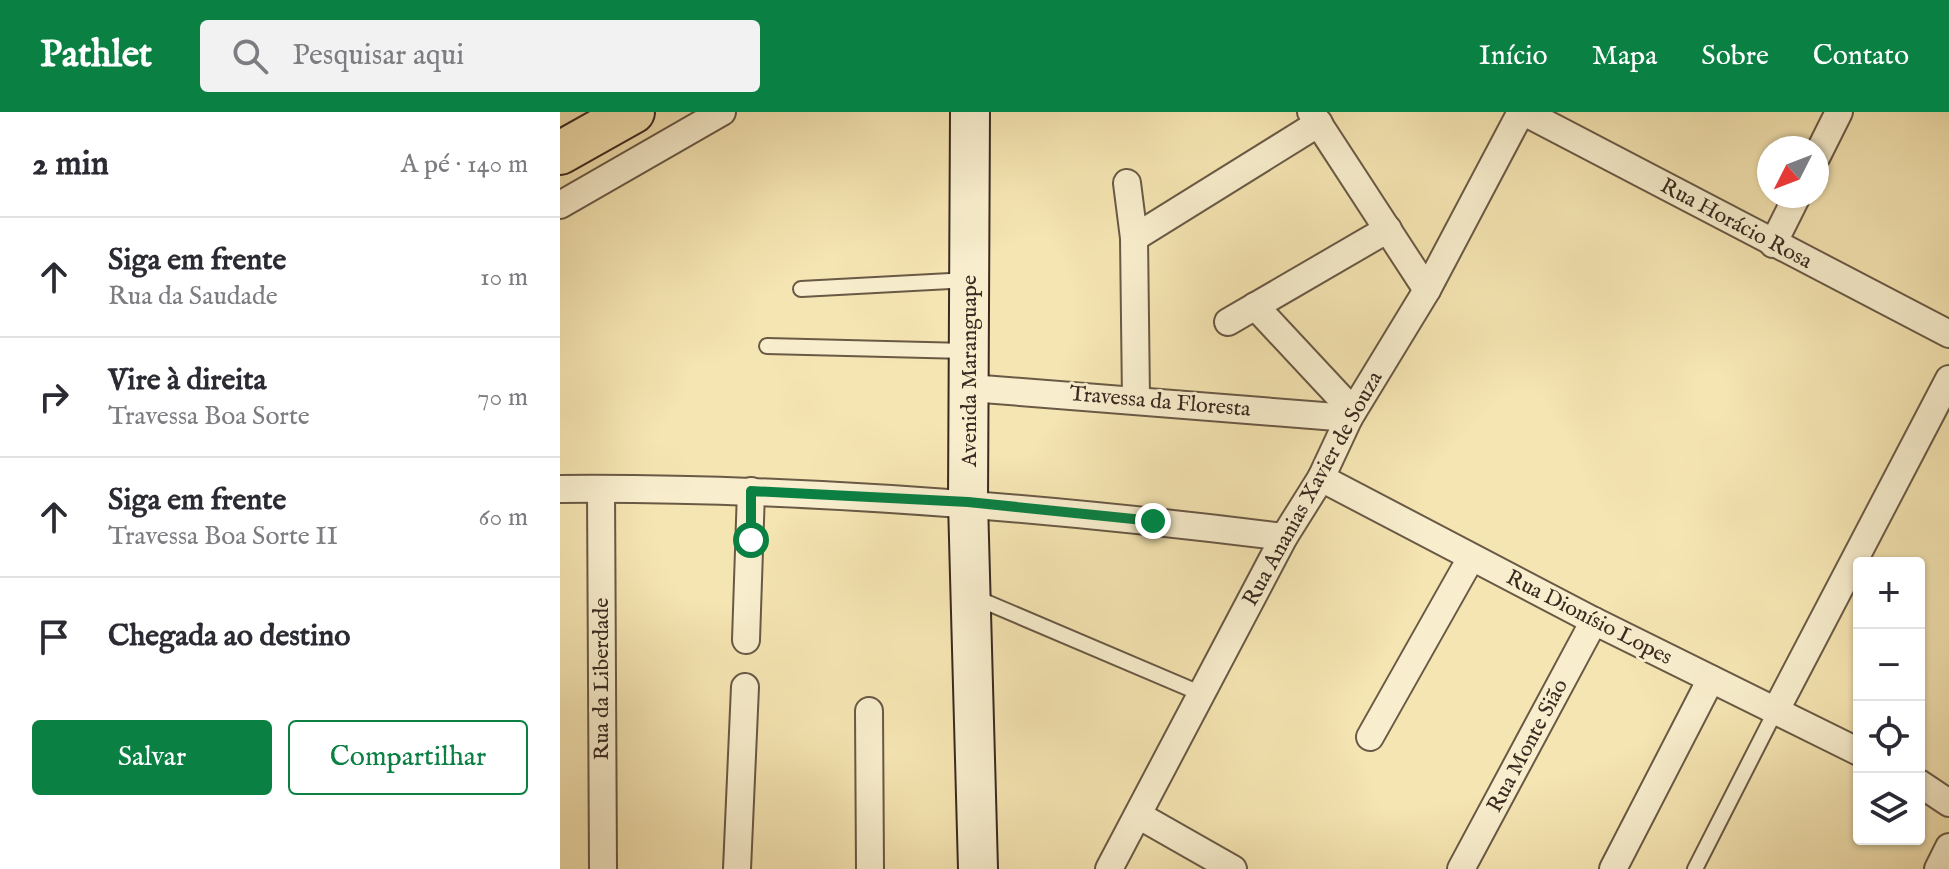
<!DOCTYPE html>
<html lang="pt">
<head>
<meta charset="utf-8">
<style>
  :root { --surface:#fff; --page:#f2f2f3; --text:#2b2b33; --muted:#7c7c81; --line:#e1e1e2; --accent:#0b8043 }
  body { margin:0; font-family:"IM FELL English",serif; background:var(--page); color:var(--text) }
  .controls { position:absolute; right:24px; bottom:24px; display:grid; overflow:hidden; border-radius:8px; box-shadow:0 2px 6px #0004 }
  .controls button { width:72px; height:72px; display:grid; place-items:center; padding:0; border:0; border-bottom:2px solid var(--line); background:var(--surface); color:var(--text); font:40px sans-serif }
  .compass { position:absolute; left:1197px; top:24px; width:72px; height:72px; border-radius:50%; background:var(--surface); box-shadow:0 2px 6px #0004; rotate:228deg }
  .stop { position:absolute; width:24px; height:24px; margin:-18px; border:6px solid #0b8043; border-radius:50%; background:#fff }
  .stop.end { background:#0b8043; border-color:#fff; box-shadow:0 2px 8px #0008 }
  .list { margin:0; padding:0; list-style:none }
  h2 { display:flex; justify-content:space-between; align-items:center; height:104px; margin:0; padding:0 32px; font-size:34px }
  h2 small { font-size:26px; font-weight:400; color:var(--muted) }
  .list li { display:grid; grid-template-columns:52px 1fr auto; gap:24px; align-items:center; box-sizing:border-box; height:120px; padding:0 32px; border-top:2px solid var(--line) }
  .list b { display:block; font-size:30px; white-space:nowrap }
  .list p { margin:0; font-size:26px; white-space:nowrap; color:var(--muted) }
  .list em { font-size:26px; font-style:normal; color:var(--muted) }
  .actions { display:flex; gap:16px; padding:24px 32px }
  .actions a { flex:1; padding:18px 0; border:2px solid var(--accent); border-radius:8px; text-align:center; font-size:28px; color:var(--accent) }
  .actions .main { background:var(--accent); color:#fff }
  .icon { flex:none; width:44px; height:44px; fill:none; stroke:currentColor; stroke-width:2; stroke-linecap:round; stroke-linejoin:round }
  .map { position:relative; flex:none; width:1389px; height:757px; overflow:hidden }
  header { display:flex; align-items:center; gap:48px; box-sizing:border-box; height:112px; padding:0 40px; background:var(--accent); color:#fff }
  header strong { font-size:38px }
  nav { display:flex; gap:44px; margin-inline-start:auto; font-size:28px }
  .search { width:560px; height:72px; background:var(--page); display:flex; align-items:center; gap:20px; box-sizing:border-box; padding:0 28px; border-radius:8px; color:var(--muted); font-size:30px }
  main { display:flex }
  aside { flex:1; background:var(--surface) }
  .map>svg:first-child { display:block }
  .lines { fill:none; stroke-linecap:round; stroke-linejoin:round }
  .lane-casing { stroke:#695945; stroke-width:18 }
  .street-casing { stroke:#695945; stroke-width:30 }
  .secondary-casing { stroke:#3a2a21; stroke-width:42 }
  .primary-casing { stroke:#3a2a21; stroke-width:46 }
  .lane { stroke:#f8eecd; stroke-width:14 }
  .street { stroke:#f8eecd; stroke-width:26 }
  .secondary { stroke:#f8eecd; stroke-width:38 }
  .primary { stroke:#f5e5b2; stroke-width:42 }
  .route { stroke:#0b8043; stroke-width:10 }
  .labels { text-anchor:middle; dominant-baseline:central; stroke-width:6; stroke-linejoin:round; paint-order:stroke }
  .street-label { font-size:22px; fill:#3a2a21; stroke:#f8eecd }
</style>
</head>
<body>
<header>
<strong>Pathlet</strong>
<div class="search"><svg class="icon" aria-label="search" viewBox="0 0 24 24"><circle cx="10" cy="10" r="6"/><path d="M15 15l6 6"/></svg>Pesquisar aqui</div>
<nav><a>Início</a><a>Mapa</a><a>Sobre</a><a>Contato</a></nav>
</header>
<main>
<aside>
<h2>2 min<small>A pé · 140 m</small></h2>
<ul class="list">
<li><svg class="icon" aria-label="ahead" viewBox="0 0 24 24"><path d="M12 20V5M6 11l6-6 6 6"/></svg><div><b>Siga em frente</b><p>Rua da Saudade</p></div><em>10 m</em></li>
<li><svg class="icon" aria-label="right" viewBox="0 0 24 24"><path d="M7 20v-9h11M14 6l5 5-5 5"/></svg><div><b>Vire à direita</b><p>Travessa Boa Sorte</p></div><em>70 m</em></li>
<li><svg class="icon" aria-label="ahead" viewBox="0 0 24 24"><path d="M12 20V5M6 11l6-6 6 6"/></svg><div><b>Siga em frente</b><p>Travessa Boa Sorte II</p></div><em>60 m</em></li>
<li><svg class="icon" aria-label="arrive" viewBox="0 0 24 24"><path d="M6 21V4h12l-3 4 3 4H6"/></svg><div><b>Chegada ao destino</b></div></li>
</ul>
<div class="actions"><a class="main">Salvar</a><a>Compartilhar</a></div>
</aside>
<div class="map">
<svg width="1389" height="757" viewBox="0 0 1389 757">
  <rect width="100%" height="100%" fill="#f5e5b2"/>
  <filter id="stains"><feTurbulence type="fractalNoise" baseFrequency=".0025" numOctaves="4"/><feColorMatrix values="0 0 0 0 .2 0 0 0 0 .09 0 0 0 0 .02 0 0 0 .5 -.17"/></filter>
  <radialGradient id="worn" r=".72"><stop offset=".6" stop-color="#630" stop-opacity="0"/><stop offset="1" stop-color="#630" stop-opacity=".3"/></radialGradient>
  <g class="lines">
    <g class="lane-casing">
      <g id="lane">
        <polyline points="241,177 409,168"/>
        <polyline points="207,234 406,239"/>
        <polyline points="414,485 642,582"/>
        <polyline points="1135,757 1216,598"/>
      </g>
    </g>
    <g class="street-casing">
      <g id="street">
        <polyline points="751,0 867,178"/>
        <polyline points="964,0 1389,222"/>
        <polyline points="1257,44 1279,0"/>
        <polyline points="567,71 574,126 576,287"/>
        <polyline points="0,93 162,0"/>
        <polyline points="574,126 759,11"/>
        <polyline points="1213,132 1237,84"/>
        <polyline points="695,194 793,299"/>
        <polyline points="668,210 828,117"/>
        <polyline points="410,276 789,306"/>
        <polyline points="761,366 1034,509 1299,640"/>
        <path d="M0,377C243,375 484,395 724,425"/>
        <polyline points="41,377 43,757"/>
        <polyline points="186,528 191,379"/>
        <polyline points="1216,598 1389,267"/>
        <polyline points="309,599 310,757"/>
        <polyline points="810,625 911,446"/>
        <polyline points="1359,671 1389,691"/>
        <polyline points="578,703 673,757"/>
        <polyline points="177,757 185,575"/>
        <polyline points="549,757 724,425 761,366 789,306 867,178 961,0"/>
        <polyline points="901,757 1034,509"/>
        <polyline points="1053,757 1151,567"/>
        <polyline points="1378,757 1389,735"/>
      </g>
    </g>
    <g class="secondary-casing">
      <polyline id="secondary" points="410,0 408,390 418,757"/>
    </g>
    <g class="primary-casing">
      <polyline id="primary" points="0,41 73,0"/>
    </g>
    <use href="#lane" class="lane"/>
    <use href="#street" class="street"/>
    <use href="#secondary" class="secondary"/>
    <use href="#primary" class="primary"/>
  </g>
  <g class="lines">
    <polyline class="route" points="191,428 191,379 408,390 593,409"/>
  </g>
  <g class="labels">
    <g class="street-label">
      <text transform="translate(1176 112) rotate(28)">Rua Horácio Rosa</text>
      <text transform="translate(410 259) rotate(-90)">Avenida Maranguape</text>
      <text transform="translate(600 290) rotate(5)">Travessa da Floresta</text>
      <text transform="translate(753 377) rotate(-61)">Rua Ananias Xavier de Souza</text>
      <text transform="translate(1029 506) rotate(27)">Rua Dionísio Lopes</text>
      <text transform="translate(42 567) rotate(-90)">Rua da Liberdade</text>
      <text transform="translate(968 634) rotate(-62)">Rua Monte Sião</text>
    </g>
  </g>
  <rect width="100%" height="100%" filter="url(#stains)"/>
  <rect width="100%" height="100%" fill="url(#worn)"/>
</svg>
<div class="controls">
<button>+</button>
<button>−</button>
<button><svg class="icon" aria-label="locate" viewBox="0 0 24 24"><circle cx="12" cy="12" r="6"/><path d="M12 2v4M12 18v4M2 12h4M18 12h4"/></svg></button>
<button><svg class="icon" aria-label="layers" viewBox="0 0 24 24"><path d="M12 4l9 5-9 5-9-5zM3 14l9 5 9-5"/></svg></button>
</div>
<svg class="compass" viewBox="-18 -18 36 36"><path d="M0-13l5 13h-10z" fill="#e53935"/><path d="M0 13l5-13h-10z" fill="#7c7c81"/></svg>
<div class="stop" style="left:191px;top:428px"></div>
<div class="stop end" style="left:593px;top:409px"></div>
</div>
</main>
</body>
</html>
